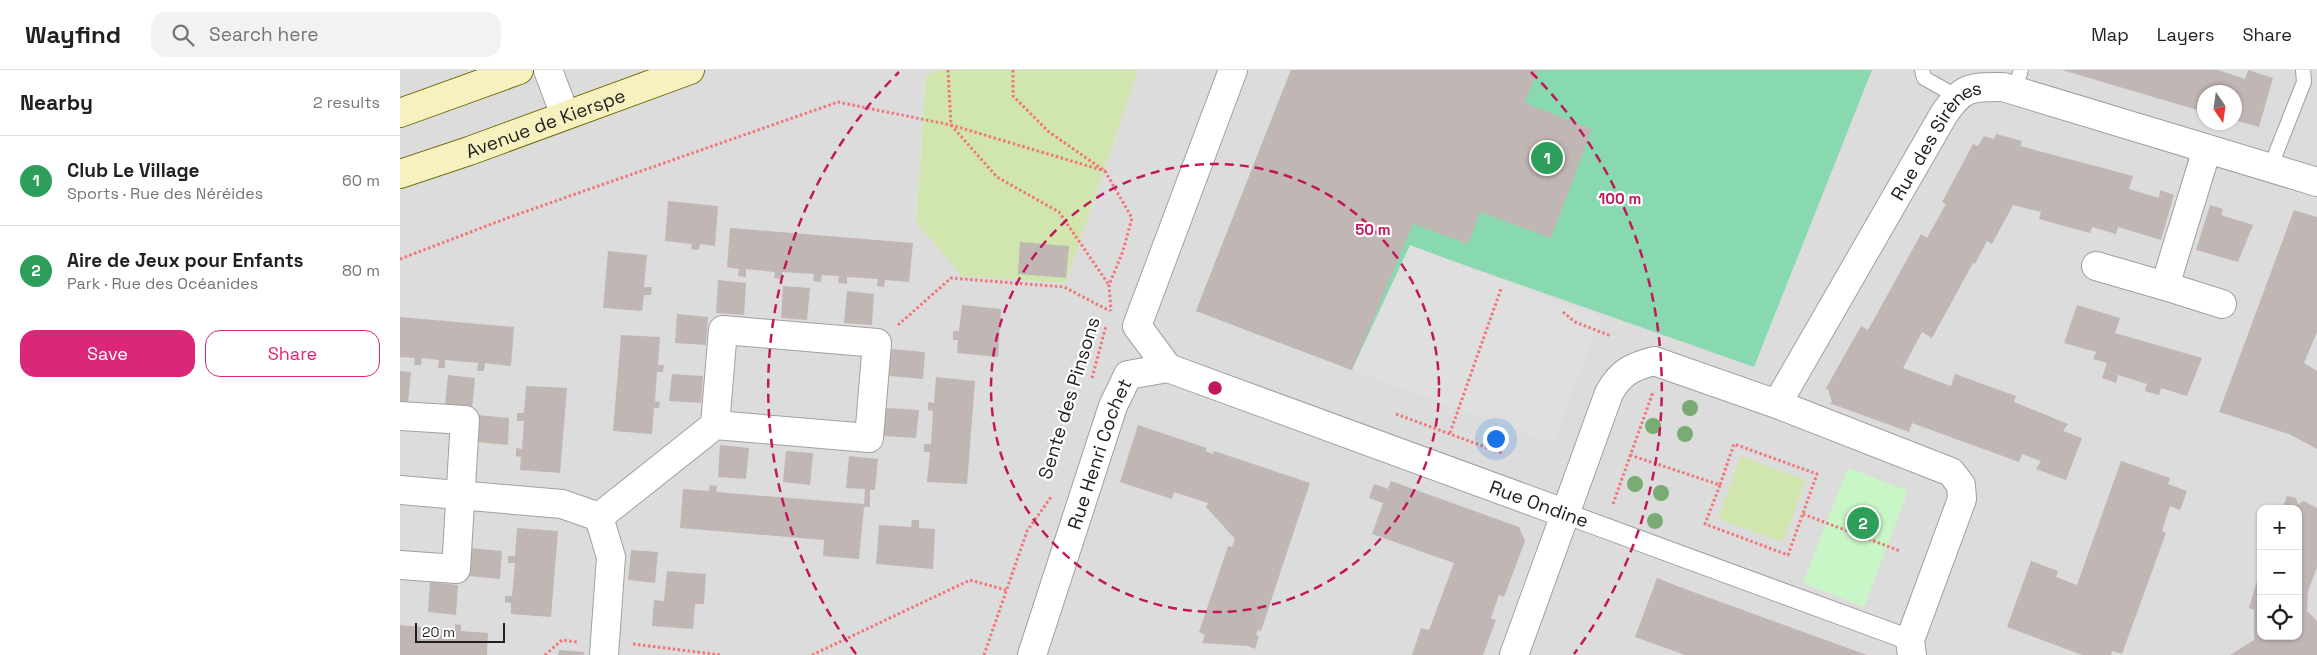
<!DOCTYPE html>
<html lang="en">
<head>
<meta charset="utf-8">
<style>
  :root { --surface:#fff; --page:#f2f2f2; --text:#202124; --muted:#757577; --line:#e0e0e0; --accent:#db2777 }
  body { margin:0; font-family:"Space Grotesk",sans-serif; background:var(--page); color:var(--text) }
  .controls { position:absolute; right:15px; bottom:15px; display:grid; overflow:hidden; border-radius:10px; box-shadow:0 1px 4px #0004 }
  .controls button { width:45px; height:45px; display:grid; place-items:center; padding:0; border:0; border-bottom:1px solid var(--line); background:var(--surface); color:var(--text); font:25px sans-serif }
  .compass { position:absolute; left:1797px; top:15px; width:45px; height:45px; border-radius:50%; background:var(--surface); box-shadow:0 1px 4px #0004; rotate:167deg }
  .scale { position:absolute; left:15px; bottom:12px; width:90px; box-sizing:border-box; padding-left:5px; border:2px solid #1f1f1f; border-top:0; font-size:14px; line-height:18px; white-space:nowrap; color:#1f1f1f; -webkit-text-stroke:4px #fff; paint-order:stroke }
  .you { position:absolute; left:1095px; top:368px; width:18px; height:18px; margin:-12px; border:4px solid #fff; border-radius:50%; background:#1a73e8; box-shadow:0 0 0 8px #1a73e833 }
  .badge { display:grid; place-items:center; width:32px; height:32px; border-radius:50%; background:var(--accent); color:#fff; font-size:16px; font-weight:700 }
  .pin { position:absolute; translate:-50% -50%; border:2px solid #fff; box-shadow:0 1px 5px #0006 }
  .list { margin:0; padding:0; list-style:none }
  h2 { display:flex; justify-content:space-between; align-items:center; height:65px; margin:0; padding:0 20px; font-size:21px }
  h2 small { font-size:16px; font-weight:400; color:var(--muted) }
  .list li { display:grid; grid-template-columns:32px 1fr auto; gap:15px; align-items:center; box-sizing:border-box; height:90px; padding:0 20px; border-top:1px solid var(--line) }
  .list b { display:block; font-size:19px; white-space:nowrap }
  .list p { margin:0; font-size:16px; white-space:nowrap; color:var(--muted) }
  .list em { font-size:16px; font-style:normal; color:var(--muted) }
  .actions { display:flex; gap:10px; padding:15px 20px }
  .actions a { flex:1; padding:11px 0; border:1px solid var(--accent); border-radius:15px; text-align:center; font-size:18px; color:var(--accent) }
  .actions .main { background:var(--accent); color:#fff }
  .icon { flex:none; width:28px; height:28px; fill:none; stroke:currentColor; stroke-width:2; stroke-linecap:round; stroke-linejoin:round }
  .map { position:relative; flex:none; width:1917px; height:585px; overflow:hidden }
  header { display:flex; align-items:center; gap:30px; box-sizing:border-box; height:70px; padding:0 25px; background:var(--surface); border-bottom:1px solid var(--line) }
  header strong { font-size:24px }
  nav { display:flex; gap:28px; margin-inline-start:auto; font-size:18px }
  .search { width:350px; height:45px; background:var(--page); display:flex; align-items:center; gap:12px; box-sizing:border-box; padding:0 18px; border-radius:15px; color:var(--muted); font-size:19px }
  main { display:flex }
  aside { flex:1; background:var(--surface) }
  .map>svg:first-child { display:block }
  .residential { fill:#dddcdc; fill-rule:evenodd }
  .grass { fill:#d1e6af }
  .park { fill:#c9f6c6 }
  .pitch { fill:#89d9b0 }
  .parking { fill:#dfdfdf }
  .building { fill:#c0b6b3 }
  .lines { fill:none; stroke-linecap:round; stroke-linejoin:round }
  .service-casing { stroke:#a0a0a0; stroke-width:16 }
  .pedestrian-casing { stroke:#a0a0a0; stroke-width:22 }
  .minor-casing { stroke:#a0a0a0; stroke-width:30 }
  .tertiary-casing { stroke:#a0a0a0; stroke-width:30 }
  .secondary-casing { stroke:#716f0c; stroke-width:30 }
  .path { stroke:#f17579; stroke-width:3; stroke-dasharray:2.5 2.5; stroke-linecap:butt }
  .service { stroke:#fff; stroke-width:14 }
  .pedestrian { stroke:#fff; stroke-width:20 }
  .minor { stroke:#fff; stroke-width:28 }
  .tertiary { stroke:#fff; stroke-width:28 }
  .secondary { stroke:#f6f1be; stroke-width:28 }
  .tree { fill:#78ac72 }
  .ring { fill:none; stroke:#c2185b; stroke-width:2.5; stroke-dasharray:9 6 }
  .labels { text-anchor:middle; dominant-baseline:central; stroke-width:4.5; stroke-linejoin:round; paint-order:stroke }
  .street-label { font-size:19px; fill:#1f1f1f; stroke:#fff }
  .centre { fill:#c2185b; stroke:#fff; stroke-width:2.5 }
  .ring-label { font-size:15px; text-anchor:middle; font-weight:bold; fill:#c2185b; stroke:#fff; stroke-width:4.5; stroke-linejoin:round; paint-order:stroke }
</style>
</head>
<body>
<header>
<strong>Wayfind</strong>
<div class="search"><svg class="icon" aria-label="search" viewBox="0 0 24 24"><circle cx="10" cy="10" r="6"/><path d="M15 15l6 6"/></svg>Search here</div>
<nav><a>Map</a><a>Layers</a><a>Share</a></nav>
</header>
<main>
<aside>
<h2>Nearby<small>2 results</small></h2>
<ul class="list">
<li><span class="badge" style="background:#2e9e5b">1</span><div><b>Club Le Village</b><p>Sports · Rue des Néréides</p></div><em>60 m</em></li>
<li><span class="badge" style="background:#2e9e5b">2</span><div><b>Aire de Jeux pour Enfants</b><p>Park · Rue des Océanides</p></div><em>80 m</em></li>
</ul>
<div class="actions"><a class="main">Save</a><a>Share</a></div>
</aside>
<div class="map">
<svg width="1917" height="585" viewBox="0 0 1917 585">
  <rect width="100%" height="100%" fill="#efebe6"/>
  <path class="residential" d="M0,0H539L526,5L516,152L539,177L666,213L738,0H1917V585H0ZM1804,22H1834V52H1804ZM1861,439H1898V566H1861Z"/>
  <g class="grass">
    <polygon points="539,0 738,0 666,213 562,206 516,152 526,5"/>
    <polygon points="1341,386 1406,410 1383,472 1318,449"/>
  </g>
  <polygon class="park" points="1448,398 1508,421 1464,537 1403,513"/>
  <polygon class="pitch" points="891,0 1472,0 1354,297 1010,176 952,300 796,241"/>
  <polygon class="parking" points="1010,175 1201,247 1153,373 952,300"/>
  <g class="building">
    <polygon points="891,0 1138,0 1125,33 1192,59 1151,168 1080,142 1068,174 1013,154 952,300 796,241"/>
    <polygon points="1662,0 1818,0 1845,9 1848,0 1873,8 1859,57 1834,50 1834,22 1804,22 1804,42"/>
    <polygon points="1596,64 1622,71 1620,76 1733,106 1729,119 1759,128 1760,120 1774,125 1761,170 1718,157 1716,164 1692,157 1690,163 1639,149 1641,142 1613,135 1592,174 1587,171 1575,194 1573,193 1532,268 1522,262 1503,298 1551,316 1555,304 1616,326 1614,332 1668,354 1663,361 1682,368 1666,410 1636,399 1641,391 1622,384 1619,392 1512,353 1509,362 1429,333 1432,332 1428,319 1425,320 1461,256 1468,260 1521,164 1527,168 1546,134 1542,132 1573,74 1578,76 1584,66 1594,69"/>
    <polygon points="268,131 318,136 315,176 300,174 299,180 291,179 292,174 265,171"/>
    <polygon points="1810,135 1823,139 1821,145 1853,155 1838,192 1796,180"/>
    <polygon points="1894,140 1917,147 1917,262 1904,293 1917,301 1917,379 1889,364 1819,342"/>
    <polygon points="330,158 513,173 509,212 485,210 484,217 477,216 478,209 447,207 447,214 438,213 439,206 422,205 421,212 413,211 414,204 382,202 382,209 374,208 375,202 346,199 346,207 338,206 339,199 327,197"/>
    <polygon points="620,172 669,176 666,208 618,204"/>
    <polygon points="208,181 247,185 244,217 252,217 251,225 244,225 242,241 203,238"/>
    <polygon points="318,210 346,213 344,245 316,243"/>
    <polygon points="383,216 410,218 407,250 381,248"/>
    <polygon points="447,221 474,224 472,255 444,253"/>
    <polygon points="562,235 601,239 598,287 557,283 558,270 553,270 553,261 559,261"/>
    <polygon points="1677,235 1720,248 1715,263 1802,288 1787,326 1761,318 1759,325 1745,321 1747,314 1718,305 1716,313 1702,308 1707,293 1693,289 1696,282 1664,273"/>
    <polygon points="277,244 308,247 306,275 275,273"/>
    <polygon points="0,247 114,257 111,296 85,293 84,301 77,301 78,293 45,290 45,298 38,298 39,290 22,288 21,295 14,295 15,288 0,287"/>
    <polygon points="221,265 260,267 258,295 264,295 263,302 257,302 255,331 260,332 259,338 254,338 252,364 213,361"/>
    <polygon points="491,279 525,282 523,309 489,306"/>
    <polygon points="0,301 11,302 8,333 0,332"/>
    <polygon points="272,304 303,306 301,333 269,331"/>
    <polygon points="48,305 75,308 72,339 45,336"/>
    <polygon points="536,307 575,311 567,414 527,412 530,382 524,382 524,374 531,374 533,341 528,340 528,332 534,333"/>
    <polygon points="126,316 167,318 160,403 120,400 121,387 116,386 116,378 122,379 124,351 117,351 117,343 124,343"/>
    <polygon points="486,338 519,340 516,368 484,366"/>
    <polygon points="77,345 109,348 108,375 76,372"/>
    <polygon points="738,355 807,378 805,381 813,384 814,381 910,413 861,561 858,560 856,565 859,566 855,579 848,576 802,573 805,565 799,562 828,476 832,477 835,469 806,437 808,433 774,422 772,429 720,412"/>
    <polygon points="320,375 349,378 346,409 318,407"/>
    <polygon points="386,381 413,383 410,415 383,412"/>
    <polygon points="449,386 478,389 475,420 470,420 470,437 464,437 459,489 423,486 424,470 280,458 283,419 309,421 310,415 317,416 316,422 464,434 465,419 446,418"/>
    <polygon points="1721,391 1770,408 1768,414 1787,421 1780,440 1770,436 1762,461 1766,463 1722,584 1712,581 1711,585 1682,585 1607,557 1631,491 1658,501 1656,507 1677,515"/>
    <polygon points="991,411 1119,457 1125,471 1104,527 1099,525 1091,548 1096,550 1083,585 1012,585 1021,558 1029,560 1054,493 972,464 983,433 969,428 974,414 988,419"/>
    <polygon points="1887,426 1896,428 1898,434 1904,431 1917,438 1917,497 1908,521 1907,541 1917,551 1917,585 1830,585 1854,570 1854,540 1849,538 1861,497 1861,566 1898,566 1898,439 1882,439"/>
    <polygon points="512,450 519,450 519,458 535,459 533,499 476,494 479,455 511,457"/>
    <polygon points="117,458 158,461 151,547 111,544 111,533 105,532 105,526 112,526 115,493 108,493 108,486 115,486"/>
    <polygon points="70,478 102,481 100,509 68,506"/>
    <polygon points="231,480 258,482 255,513 228,510"/>
    <polygon points="267,501 306,504 304,534 295,534 293,559 252,556 254,530 264,531"/>
    <polygon points="1257,508 1285,519 1467,585 1285,585 1235,567"/>
    <polygon points="30,512 58,515 56,545 28,542"/>
    <polygon points="55,554 61,555 61,561 88,563 87,585 0,585 0,555 55,560"/>
    <polygon points="159,580 184,582 184,585 158,585"/>
  </g>
  <g class="lines">
    <g class="service-casing">
      <g id="service">
        <polyline points="1522,0 1524,8 1556,26"/>
        <polyline points="1614,21 1621,0"/>
        <polyline points="1870,98 1904,12 1903,0"/>
      </g>
    </g>
    <g class="pedestrian-casing">
      <polyline id="pedestrian" points="1164,443 1510,570"/>
    </g>
    <g class="minor-casing">
      <g id="minor">
        <polyline points="1696,196 1765,216 1807,79"/>
        <polyline points="1765,216 1822,234"/>
        <polyline points="768,298 737,256 833,0"/>
        <path id="s1" d="M1377,334L1544,44C1563,16 1571,17 1603,17L1917,112"/>
        <polyline points="0,346 65,350 56,499 0,495"/>
        <polyline points="0,420 162,434 199,447 211,487 204,585"/>
        <polyline points="199,447 315,355 469,368 477,273 323,260 315,355"/>
        <path id="s2" d="M632,585L713,336L728,305L768,298L1164,443"/>
        <path d="M1114,585L1209,323C1220,303 1231,297 1254,291L1377,334L1551,402L1561,415L1562,429L1510,570L1512,585"/>
      </g>
    </g>
    <g class="tertiary-casing">
      <polyline id="tertiary" points="148,0 165,45"/>
    </g>
    <g class="secondary-casing">
      <g id="secondary">
        <polyline points="0,43 119,0"/>
        <path id="s3" d="M0,104L69,81L290,0"/>
      </g>
    </g>
    <g class="path">
      <polyline points="548,0 551,55 597,107 659,142 709,215"/>
      <polyline points="613,0 613,26 649,62 705,101 732,148 723,181 709,215 711,241"/>
      <polyline points="0,189 110,147 438,32 551,55 705,101"/>
      <polyline points="1163,242 1175,252 1211,266"/>
      <polyline points="498,255 551,208 664,217 710,241"/>
      <polyline points="692,308 706,256"/>
      <polyline points="996,344 1104,384"/>
      <polyline points="1050,363 1101,219"/>
      <polyline points="1230,385 1320,415 1305,454 1388,485 1417,404 1334,374 1320,415"/>
      <polyline points="1213,434 1253,322"/>
      <polyline points="1403,444 1500,481"/>
      <polyline points="233,574 321,585"/>
      <polyline points="145,585 162,570 177,572"/>
      <polyline points="412,585 570,510 606,520"/>
      <polyline points="584,585 627,461 651,427"/>
    </g>
    <use href="#service" class="service"/>
    <use href="#pedestrian" class="pedestrian"/>
    <use href="#minor" class="minor"/>
    <use href="#tertiary" class="tertiary"/>
    <use href="#secondary" class="secondary"/>
  </g>
  <g class="tree">
    <circle cx="1290" cy="338" r="8"/>
    <circle cx="1253" cy="356" r="8"/>
    <circle cx="1285" cy="364" r="8"/>
    <circle cx="1235" cy="414" r="8"/>
    <circle cx="1261" cy="423" r="8"/>
    <circle cx="1255" cy="451" r="8"/>
  </g>
  <g class="ring">
    <circle cx="815" cy="318" r="224"/>
    <path d="M456 584A447 447 0 0 1 499 2M1131 2A447 447 0 0 1 1174 584"/>
  </g>
  <g class="labels">
    <g class="street-label">
      <text stroke="none"><textPath href="#s3" startOffset="154">Avenue de Kierspe</textPath></text>
      <text stroke="none"><textPath href="#s1" startOffset="310">Rue des Sirènes</textPath></text>
      <text transform="translate(669 328) rotate(-73)">Sente des Pinsons</text>
      <text stroke="none"><textPath href="#s2" startOffset="212">Rue Henri Cochet</textPath></text>
      <text transform="translate(1139 434) rotate(20)">Rue Ondine</text>
    </g>
  </g>
  <circle cx="815" cy="318" r="8" class="centre"/>
  <g class="ring-label">
    <text x="1220" y="134">100 m</text>
    <text x="973" y="165">50 m</text>
  </g>
</svg>
<div class="controls">
<button>+</button>
<button>−</button>
<button><svg class="icon" aria-label="locate" viewBox="0 0 24 24"><circle cx="12" cy="12" r="6"/><path d="M12 2v4M12 18v4M2 12h4M18 12h4"/></svg></button>
</div>
<svg class="compass" viewBox="-18 -18 36 36"><path d="M0-13l5 13h-10z" fill="#e53935"/><path d="M0 13l5-13h-10z" fill="#757577"/></svg>
<div class="scale">20 m</div>
<div class="you"></div>
<div class="pin badge" style="left:1147px;top:88px;background:#2e9e5b">1</div>
<div class="pin badge" style="left:1463px;top:453px;background:#2e9e5b">2</div>
</div>
</main>
</body>
</html>
